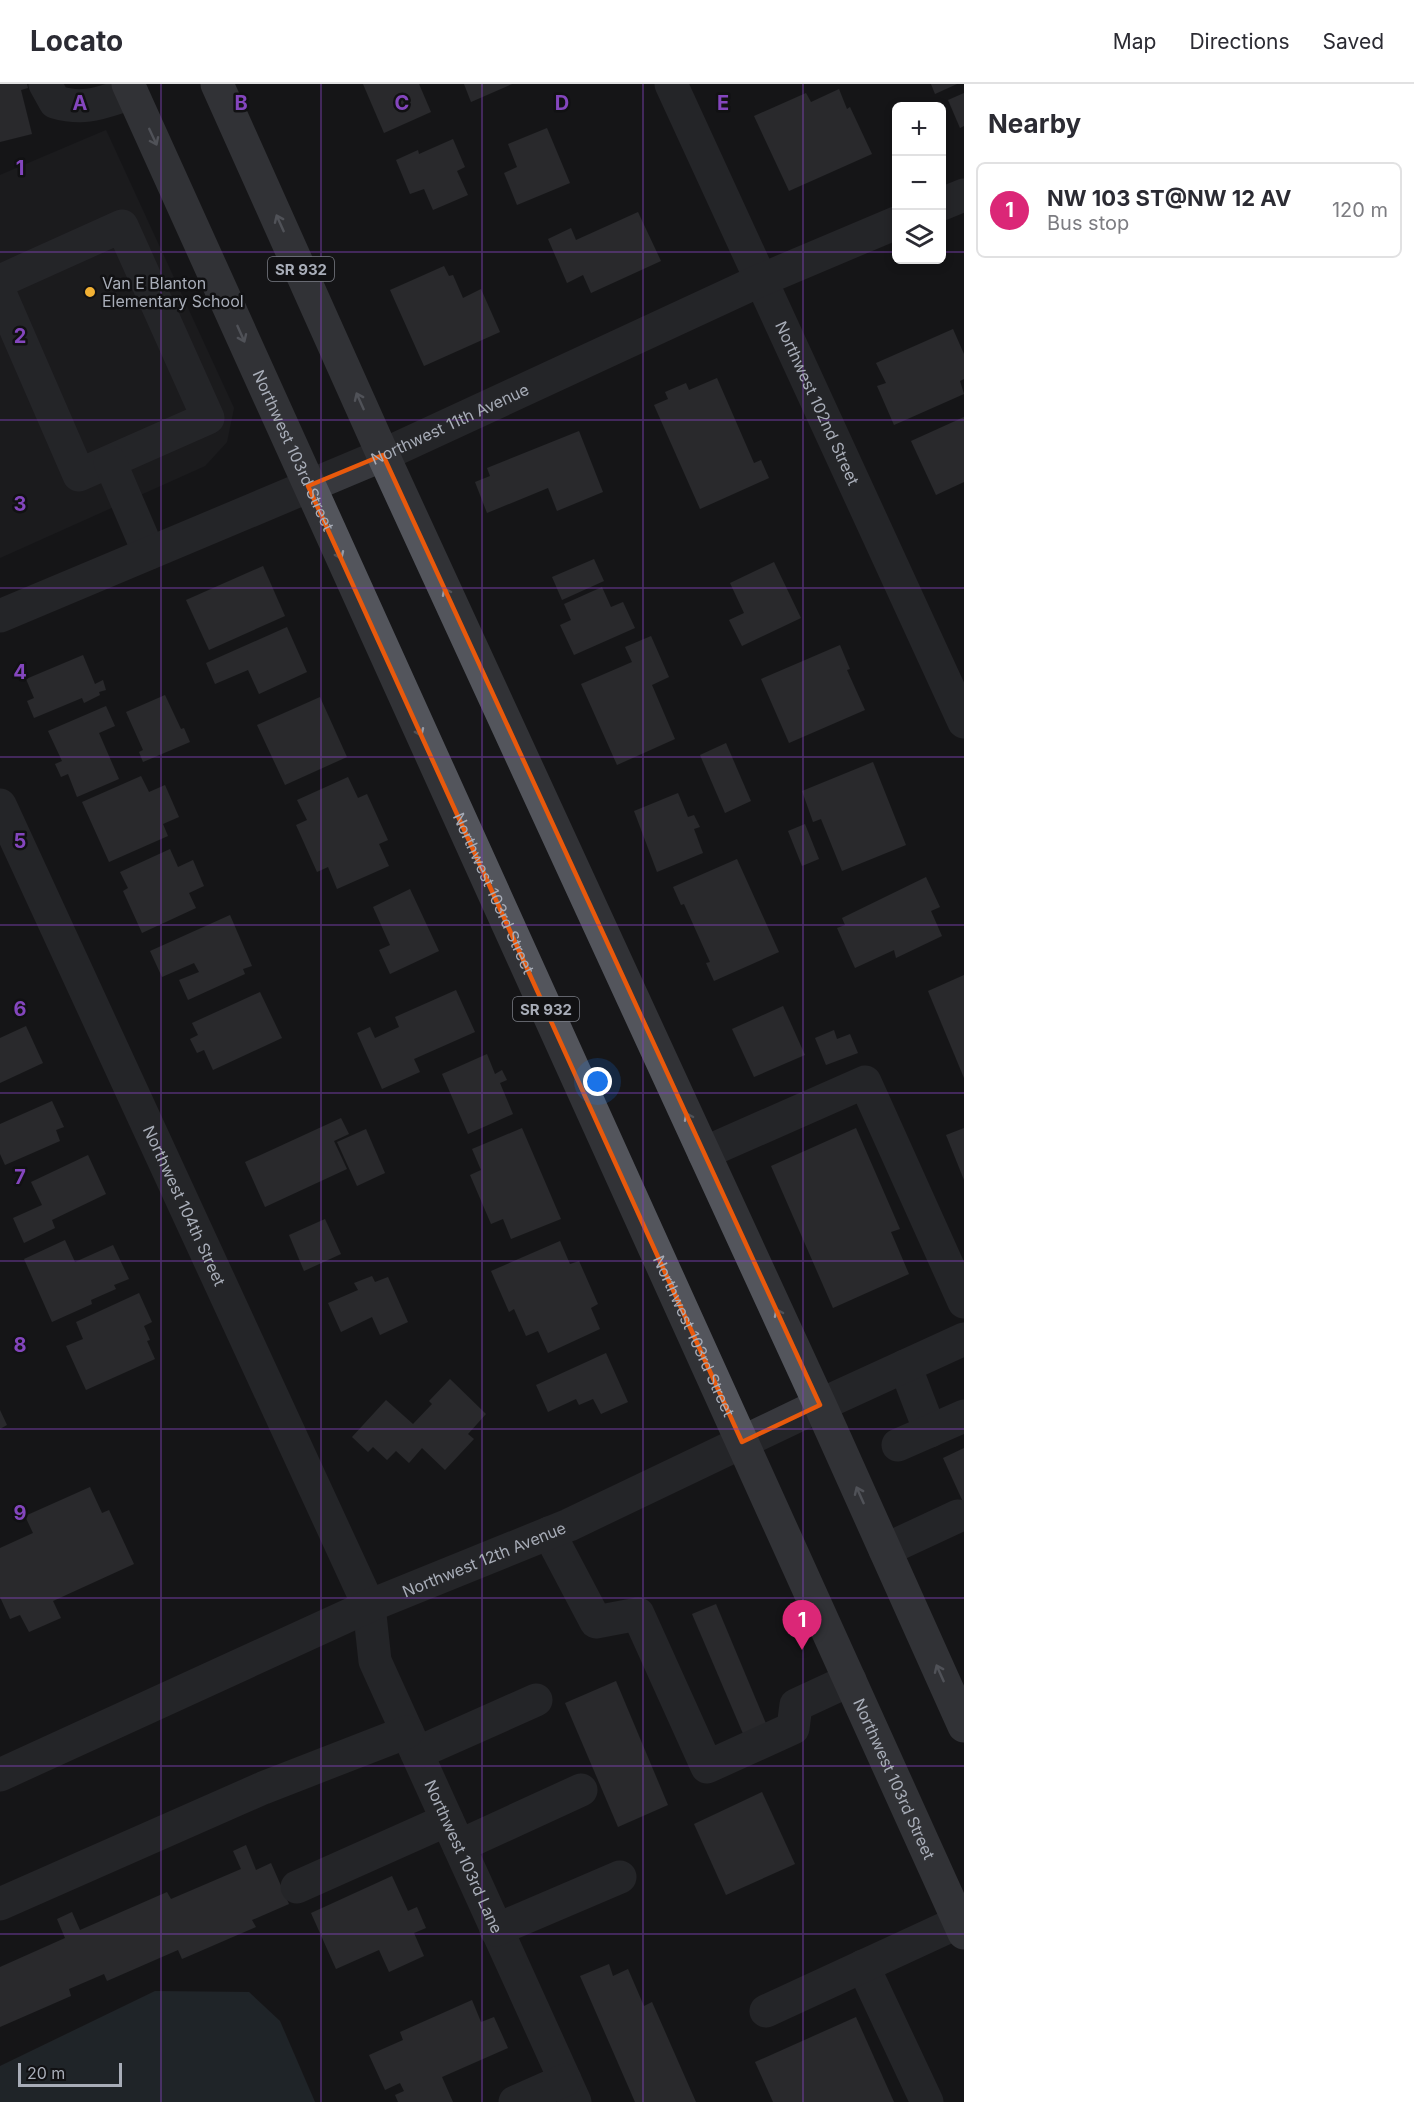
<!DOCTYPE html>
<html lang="en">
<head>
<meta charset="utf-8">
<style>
  :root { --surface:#fff; --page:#f2f2f3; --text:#2b2b33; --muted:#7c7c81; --line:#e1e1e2; --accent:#db2777 }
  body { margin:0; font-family:Inter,sans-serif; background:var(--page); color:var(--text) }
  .controls { position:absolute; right:18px; top:18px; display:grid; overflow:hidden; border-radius:9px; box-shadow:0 3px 9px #0003 }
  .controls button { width:54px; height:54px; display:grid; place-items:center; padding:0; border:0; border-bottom:2px solid var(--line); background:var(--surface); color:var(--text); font:30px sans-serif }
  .scale { position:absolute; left:18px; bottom:15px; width:104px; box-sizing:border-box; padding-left:6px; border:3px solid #a8adb8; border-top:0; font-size:16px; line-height:21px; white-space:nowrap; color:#a8adb8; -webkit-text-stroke:4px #111113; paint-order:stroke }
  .you { position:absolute; left:598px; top:998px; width:21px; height:21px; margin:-15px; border:4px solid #fff; border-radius:50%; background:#1a73e8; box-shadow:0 0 0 9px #1a73e833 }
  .badge { display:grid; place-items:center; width:39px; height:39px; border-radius:50%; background:var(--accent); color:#fff; font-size:20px; font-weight:700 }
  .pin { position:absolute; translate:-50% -50px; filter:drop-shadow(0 2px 3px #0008) }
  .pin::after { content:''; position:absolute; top:32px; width:21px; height:18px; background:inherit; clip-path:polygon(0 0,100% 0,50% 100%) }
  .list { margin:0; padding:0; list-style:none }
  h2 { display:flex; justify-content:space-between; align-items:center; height:78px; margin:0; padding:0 24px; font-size:26px }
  h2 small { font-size:20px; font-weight:400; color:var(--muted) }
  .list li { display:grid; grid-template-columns:39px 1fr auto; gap:18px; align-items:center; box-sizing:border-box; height:96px; margin:0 12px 12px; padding:0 12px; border:2px solid var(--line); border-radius:9px }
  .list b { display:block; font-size:22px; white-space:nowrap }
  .list p { margin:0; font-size:20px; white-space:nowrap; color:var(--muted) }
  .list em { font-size:20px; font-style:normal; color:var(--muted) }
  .icon { flex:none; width:33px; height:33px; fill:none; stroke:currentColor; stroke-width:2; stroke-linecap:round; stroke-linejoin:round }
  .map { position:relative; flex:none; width:964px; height:2018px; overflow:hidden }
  header { display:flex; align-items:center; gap:36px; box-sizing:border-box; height:84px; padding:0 30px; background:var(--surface); border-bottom:2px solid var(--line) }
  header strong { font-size:28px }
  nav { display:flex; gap:33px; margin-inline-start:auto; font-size:21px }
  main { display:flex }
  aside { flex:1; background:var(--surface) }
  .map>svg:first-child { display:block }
  .built { fill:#222225 }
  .water { fill:#2c353c }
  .building { fill:#404145 }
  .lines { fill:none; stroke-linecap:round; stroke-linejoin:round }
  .minor { stroke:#37383d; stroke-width:33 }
  .major { stroke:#53555c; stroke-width:33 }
  .oneway { stroke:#979ba6 }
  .marked { fill:none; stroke:#e8590c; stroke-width:4.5; stroke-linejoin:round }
  .grid { fill:none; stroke:#8446be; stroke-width:1.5; stroke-opacity:0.55 }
  .poi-dot { fill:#f2b134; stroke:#111113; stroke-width:2 }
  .labels { text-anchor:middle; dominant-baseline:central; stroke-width:5; stroke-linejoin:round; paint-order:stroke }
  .shield { fill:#111113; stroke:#7b7e86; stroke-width:1.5 }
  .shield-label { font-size:15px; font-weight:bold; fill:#a8adb8 }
  .poi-label { font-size:16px; fill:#a8adb8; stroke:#111113; text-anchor:start }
  .street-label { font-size:16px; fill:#a8adb8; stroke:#111113 }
  .grid-label { font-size:20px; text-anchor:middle; font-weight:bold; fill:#8446be; stroke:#111113; stroke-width:5; stroke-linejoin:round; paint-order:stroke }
</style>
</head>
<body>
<header>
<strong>Locato</strong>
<nav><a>Map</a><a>Directions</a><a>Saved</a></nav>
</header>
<main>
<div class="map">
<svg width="964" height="2018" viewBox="0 0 964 2018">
  <rect width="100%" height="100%" fill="#161618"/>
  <polygon class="built" points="106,46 234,324 227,358 205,382 0,474 0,91"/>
  <polygon class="water" points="155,1907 249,1908 280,1937 315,2018 0,2018 0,1982"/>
  <g class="building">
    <polygon points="0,0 27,0 28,4 21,6 32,50 0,58"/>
    <polygon points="363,0 419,0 431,28 384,49"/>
    <polygon points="464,0 512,0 471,18"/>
    <polygon points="931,0 957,0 935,10"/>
    <polygon points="839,5 847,25 850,23 872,70 789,107 754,32 806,9 811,18"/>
    <polygon points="964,9 964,42 960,44 948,16"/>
    <polygon points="547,44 570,99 517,121 504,89 517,83 508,60"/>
    <polygon points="453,55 465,83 457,87 468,111 433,126 424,105 410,110 396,76 418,66 419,70"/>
    <polygon points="638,128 661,177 591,209 583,191 567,199 548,155 571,144 576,156"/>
    <polygon points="444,182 449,192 453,191 463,214 481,205 500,248 424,282 390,206"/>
    <polygon points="953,245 964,270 964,295 960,297 964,310 894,341 877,302 886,299 876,279"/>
    <polygon points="717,294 754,379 761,376 769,394 700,425 654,321 668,315 665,308 686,299 689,306"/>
    <polygon points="964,333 964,398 936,411 911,357"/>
    <polygon points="579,347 603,408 557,427 548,404 487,429 475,398 490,392 487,384"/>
    <polygon points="594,475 604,497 562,516 552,493"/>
    <polygon points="774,478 801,534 742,562 729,536 744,529 730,499"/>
    <polygon points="263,482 285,532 209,566 186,516"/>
    <polygon points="602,503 611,523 623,518 635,544 574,571 560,541 571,536 564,520"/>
    <polygon points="287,543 307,588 259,610 248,586 215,600 206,579"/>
    <polygon points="651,552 669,593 652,601 675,655 617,681 581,600 632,578 625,563"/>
    <polygon points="840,561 850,585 847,586 865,626 789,659 761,595"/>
    <polygon points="83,571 95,600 103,596 106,606 99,608 100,611 84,619 82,614 34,634 27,617 34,614 26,595"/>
    <polygon points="165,611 181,645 184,644 190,658 143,678 139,668 143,666 126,628"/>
    <polygon points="320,613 347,673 285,701 257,641"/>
    <polygon points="106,622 115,642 99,649 119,695 77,713 68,690 61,693 55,680 62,677 48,647"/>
    <polygon points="726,659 751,717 725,729 700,671"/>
    <polygon points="873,678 906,761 842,787 821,735 813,738 802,707"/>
    <polygon points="141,692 149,708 165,701 179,733 163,740 168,752 109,778 82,718"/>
    <polygon points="348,693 358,714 367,710 388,756 379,760 389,782 337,805 328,783 317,788 296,741 307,736 297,716"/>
    <polygon points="678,709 688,733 694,731 700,743 694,745 703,769 657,788 634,727"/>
    <polygon points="805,740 819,775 802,782 788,747"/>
    <polygon points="170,765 178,783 193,776 204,802 189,809 196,824 142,849 123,807 128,804 120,788"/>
    <polygon points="737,775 779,868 714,897 706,879 710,878 684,820 681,821 673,803"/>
    <polygon points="926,793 940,823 931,827 942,852 896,874 894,866 855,884 837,844 845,841 842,834"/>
    <polygon points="410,805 439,867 390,890 379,866 390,861 373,823"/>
    <polygon points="230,831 252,882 243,885 245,890 188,916 179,896 199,888 194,879 162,893 150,867"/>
    <polygon points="964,891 964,994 928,907"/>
    <polygon points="456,906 475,948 414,975 420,988 382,1005 357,949 370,943 375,954 399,943 395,933"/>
    <polygon points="260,908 282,954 213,986 204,966 197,969 190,955 198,951 192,939"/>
    <polygon points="783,922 805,971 754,993 732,945"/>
    <polygon points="26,942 43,979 0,999 0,954"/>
    <polygon points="834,946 837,955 850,950 858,969 826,981 815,954"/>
    <polygon points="487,970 495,990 502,986 507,996 500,999 513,1030 468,1050 442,990"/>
    <polygon points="52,1017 64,1043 56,1046 60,1057 5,1081 0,1070 0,1040"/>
    <polygon points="341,1034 349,1050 334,1057 347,1085 265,1123 245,1078"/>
    <polygon points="522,1044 561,1135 511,1155 503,1135 491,1140 470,1091 481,1086 472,1065"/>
    <polygon points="856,1044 900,1145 891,1148 909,1190 833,1224 771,1082"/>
    <polygon points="964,1044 964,1096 946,1051"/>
    <polygon points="366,1045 385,1089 357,1102 337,1058"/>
    <polygon points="88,1071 106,1110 52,1136 55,1144 24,1159 13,1134 42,1121 31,1098"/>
    <polygon points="325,1135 341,1170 304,1187 289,1151"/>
    <polygon points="65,1156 75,1178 113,1161 129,1195 114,1201 116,1205 91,1216 92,1220 52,1238 24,1175"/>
    <polygon points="560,1157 570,1180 579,1177 598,1220 591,1224 600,1245 548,1269 538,1247 526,1252 514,1225 509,1228 491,1187"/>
    <polygon points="372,1192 375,1198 388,1193 408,1238 380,1251 372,1233 341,1248 328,1219 358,1206 354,1199"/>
    <polygon points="139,1209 152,1238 144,1242 150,1256 147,1257 155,1275 86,1306 66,1262 83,1255 76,1238"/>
    <polygon points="606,1269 628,1318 601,1330 593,1315 579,1321 576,1315 548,1328 536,1301"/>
    <polygon points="450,1295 486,1330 468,1350 474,1355 445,1386 422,1364 409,1379 396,1367 387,1376 373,1363 368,1368 352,1353 386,1316 413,1340 432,1320 429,1317"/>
    <polygon points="0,1326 7,1341 0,1345"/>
    <polygon points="964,1364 964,1420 943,1374"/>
    <polygon points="90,1403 102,1429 109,1426 134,1480 53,1517 61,1534 29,1548 20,1531 10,1535 0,1513 0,1464 33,1449 25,1432"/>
    <polygon points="716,1520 770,1649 747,1659 692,1530"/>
    <polygon points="616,1597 668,1721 618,1743 565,1619"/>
    <polygon points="762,1708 795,1780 726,1811 694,1740"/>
    <polygon points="246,1761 256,1786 271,1779 289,1820 252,1836 256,1843 182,1875 178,1866 107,1897 104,1890 69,1905 71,1912 0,1943 0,1883 65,1854 57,1835 72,1828 80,1846 167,1808 171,1815 241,1785 233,1767"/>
    <polygon points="392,1792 408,1827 417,1823 426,1844 414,1849 424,1872 389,1888 379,1866 336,1885 311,1829"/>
    <polygon points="609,1880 613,1892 628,1885 644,1922 652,1918 696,2018 635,2018 580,1892"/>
    <polygon points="472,1916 481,1938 494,1933 508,1964 442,1993 453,2018 398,2018 395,2011 404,2007 400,1999 385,2006 369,1971 403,1956 400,1948"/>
    <polygon points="856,1933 894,2018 773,2018 755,1978"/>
  </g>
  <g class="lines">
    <g class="minor">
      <path d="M45,0L55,18C87,27 102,18 132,9"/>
      <path id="s1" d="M671,0L964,638"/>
      <polyline points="942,120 964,111"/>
      <polyline points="0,197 122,142 208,334 79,391 0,209"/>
      <polyline points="110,378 149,469"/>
      <path id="s2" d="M0,532L383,371L761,196L896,139"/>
      <path id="s3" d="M0,721L369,1522L375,1577L575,2018"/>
      <polyline points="704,1069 865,998 964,1218"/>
      <polyline points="905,1282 930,1347"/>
      <polyline points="898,1361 964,1332"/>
      <polyline points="549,1449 596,1538 638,1530 707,1683 793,1644 796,1621 850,1596"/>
      <polyline points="885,1466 958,1432"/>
      <polyline points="417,1669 536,1616"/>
      <path id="s4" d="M0,1691L369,1522L569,1441L820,1321L964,1255"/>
      <polyline points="459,1762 581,1706"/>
      <polyline points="297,1803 447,1736"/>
      <polyline points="0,1820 263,1704 407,1648"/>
      <polyline points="496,1846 620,1793"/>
      <polyline points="863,1882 927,2018"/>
      <polyline points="766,1927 959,1838"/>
      <polyline points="515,2018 565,1996"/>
    </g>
    <g class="major">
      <path id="s5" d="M128,0L964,1849"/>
      <polyline points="217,0 383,371 820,1321 964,1642"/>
    </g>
  </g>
  <defs><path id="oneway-shaft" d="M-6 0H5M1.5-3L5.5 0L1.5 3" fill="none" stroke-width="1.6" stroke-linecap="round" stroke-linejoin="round" transform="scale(1.5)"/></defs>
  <g class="oneway">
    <use href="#oneway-shaft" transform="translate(153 53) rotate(65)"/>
    <use href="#oneway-shaft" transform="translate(280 139) rotate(-114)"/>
    <use href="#oneway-shaft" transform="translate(241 250) rotate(66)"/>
    <use href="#oneway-shaft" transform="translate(360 317) rotate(-114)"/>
    <use href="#oneway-shaft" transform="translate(338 467) rotate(66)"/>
    <use href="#oneway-shaft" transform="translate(448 512) rotate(-115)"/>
    <use href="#oneway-shaft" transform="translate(418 644) rotate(66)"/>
    <use href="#oneway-shaft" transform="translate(690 1037) rotate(-115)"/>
    <use href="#oneway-shaft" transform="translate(780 1233) rotate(-115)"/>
    <use href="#oneway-shaft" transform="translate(860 1411) rotate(-114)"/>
    <use href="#oneway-shaft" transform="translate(940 1589) rotate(-114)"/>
  </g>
  <path d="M0 0H964V2018H0ZM383,371L820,1321L742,1358L308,402Z" fill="#161618" fill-opacity=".55" fill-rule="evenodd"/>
  <path class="marked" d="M383,371L820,1321L742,1358L308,402Z"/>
  <path class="grid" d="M161,0V2018M321,0V2018M482,0V2018M643,0V2018M803,0V2018M0,168H896M942,168H964M0,336H964M0,504H964M0,673H964M0,841H964M0,1009H964M0,1177H964M0,1345H964M0,1514H964M0,1682H964M0,1850H964"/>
  <circle class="poi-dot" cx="90" cy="208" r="6"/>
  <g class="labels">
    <g class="shield">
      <rect x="268" y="173" width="66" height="24" rx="4.5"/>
      <rect x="513" y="913" width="66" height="24" rx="4.5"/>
    </g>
    <g class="shield-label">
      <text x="301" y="185">SR 932</text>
      <text x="546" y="925">SR 932</text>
    </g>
    <g class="poi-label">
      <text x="102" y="199">Van E Blanton<tspan x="102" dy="18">Elementary School</tspan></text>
    </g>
    <g class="street-label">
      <text stroke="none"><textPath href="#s1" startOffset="351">Northwest 102nd Street</textPath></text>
      <text stroke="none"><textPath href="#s2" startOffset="489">Northwest 11th Avenue</textPath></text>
      <text stroke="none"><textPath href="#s5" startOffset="402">Northwest 103rd Street</textPath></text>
      <text stroke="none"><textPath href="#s5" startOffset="888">Northwest 103rd Street</textPath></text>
      <text stroke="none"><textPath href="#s3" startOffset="441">Northwest 104th Street</textPath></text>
      <text stroke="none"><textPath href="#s5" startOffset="1374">Northwest 103rd Street</textPath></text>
      <text stroke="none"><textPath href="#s4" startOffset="530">Northwest 12th Avenue</textPath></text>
      <text stroke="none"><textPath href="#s5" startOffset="1860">Northwest 103rd Street</textPath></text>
      <text stroke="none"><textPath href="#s3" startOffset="1152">Northwest 103rd Lane</textPath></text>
    </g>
  </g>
  <g class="grid-label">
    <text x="80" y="26">A</text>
    <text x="241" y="26">B</text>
    <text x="402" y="26">C</text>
    <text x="562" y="26">D</text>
    <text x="723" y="26">E</text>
    <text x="20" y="91">1</text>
    <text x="20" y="259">2</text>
    <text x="20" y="427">3</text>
    <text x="20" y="595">4</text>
    <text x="20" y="764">5</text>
    <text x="20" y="932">6</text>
    <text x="20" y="1100">7</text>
    <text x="20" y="1268">8</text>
    <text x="20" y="1436">9</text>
  </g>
</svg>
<div class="controls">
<button>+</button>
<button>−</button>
<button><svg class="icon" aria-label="layers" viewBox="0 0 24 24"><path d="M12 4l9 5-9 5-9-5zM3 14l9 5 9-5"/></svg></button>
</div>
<div class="scale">20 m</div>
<div class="you"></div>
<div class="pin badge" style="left:802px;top:1566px">1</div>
</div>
<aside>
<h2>Nearby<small></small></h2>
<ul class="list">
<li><span class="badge">1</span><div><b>NW 103 ST@NW 12 AV</b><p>Bus stop</p></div><em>120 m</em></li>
</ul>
</aside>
</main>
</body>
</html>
